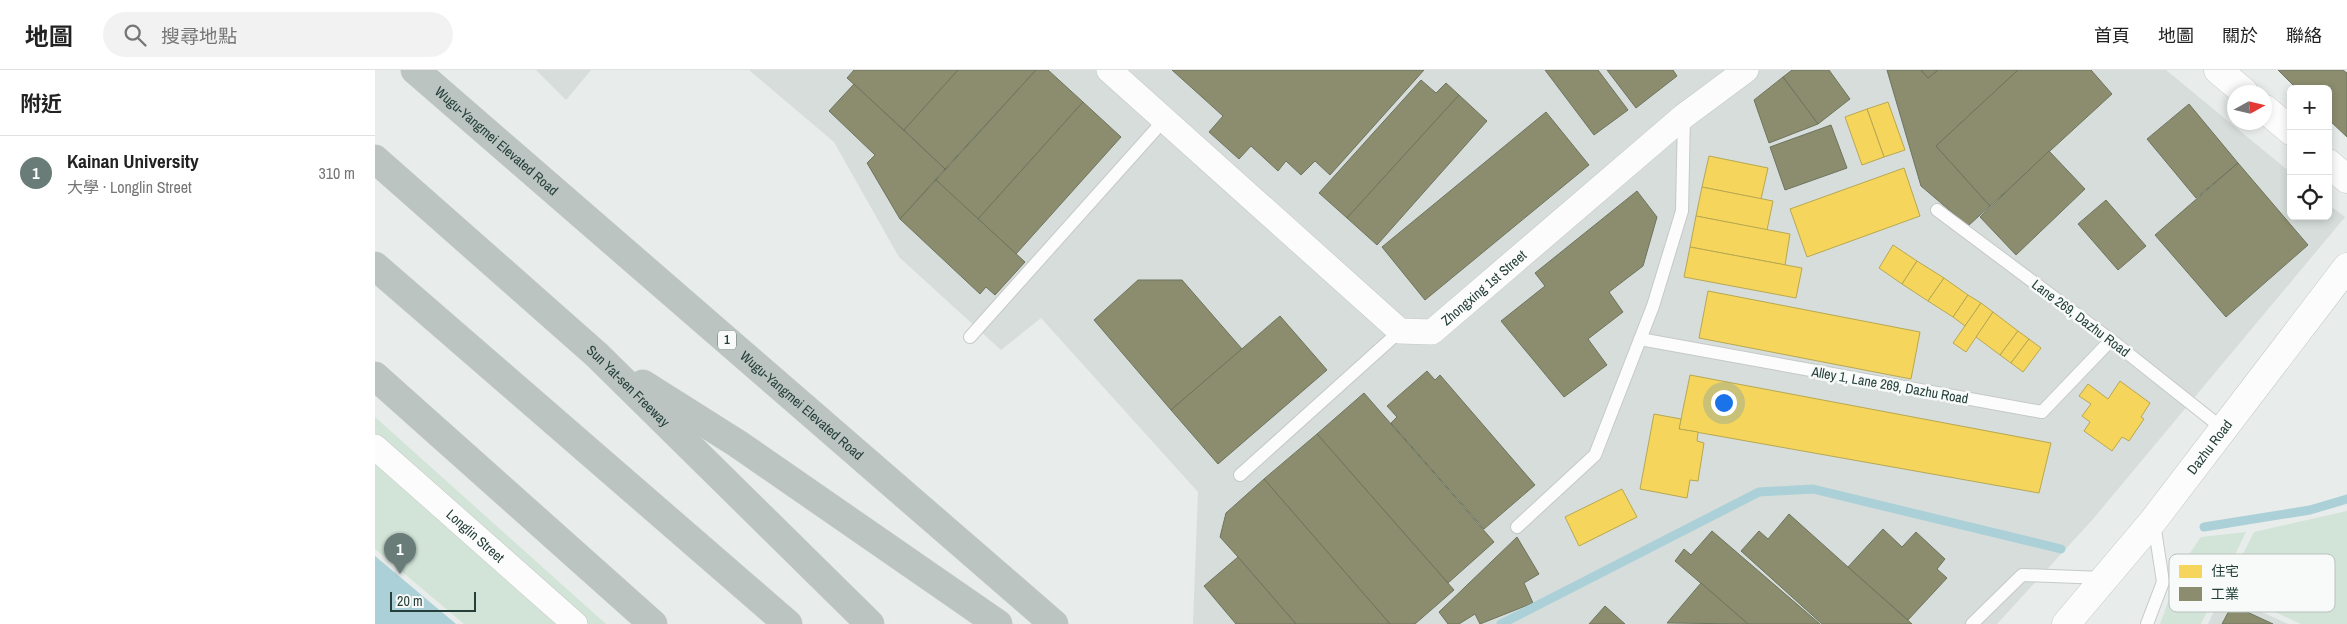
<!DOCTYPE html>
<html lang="zh-TW">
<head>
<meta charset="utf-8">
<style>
  :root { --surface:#fff; --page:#f2f2f2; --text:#222; --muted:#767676; --line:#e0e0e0; --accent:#697c78 }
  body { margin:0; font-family:"Archivo Narrow","Noto Sans TC",sans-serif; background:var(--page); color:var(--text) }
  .controls { position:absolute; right:15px; top:15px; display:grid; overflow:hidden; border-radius:8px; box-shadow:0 2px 8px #0003 }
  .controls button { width:45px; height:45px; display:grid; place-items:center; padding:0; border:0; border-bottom:1px solid var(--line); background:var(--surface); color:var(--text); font:25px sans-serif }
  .compass { position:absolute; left:1852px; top:15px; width:45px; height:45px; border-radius:50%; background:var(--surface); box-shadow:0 2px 8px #0003; rotate:82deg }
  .scale { position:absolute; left:15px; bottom:12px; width:86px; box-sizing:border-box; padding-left:5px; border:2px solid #25403a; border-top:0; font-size:14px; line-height:18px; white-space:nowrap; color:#25403a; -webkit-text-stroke:4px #f7faf9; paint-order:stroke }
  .you { position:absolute; left:1348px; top:332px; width:18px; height:18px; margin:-12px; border:4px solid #fff; border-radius:50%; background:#1a73e8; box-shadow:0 0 0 8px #1a73e833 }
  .badge { display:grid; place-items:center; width:32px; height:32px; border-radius:50%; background:var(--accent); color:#fff; font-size:16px; font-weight:700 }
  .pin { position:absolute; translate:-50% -41px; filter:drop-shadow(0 1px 2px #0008) }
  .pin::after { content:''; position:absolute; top:26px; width:18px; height:15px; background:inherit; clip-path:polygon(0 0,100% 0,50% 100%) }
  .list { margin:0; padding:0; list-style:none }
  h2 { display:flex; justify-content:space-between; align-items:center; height:65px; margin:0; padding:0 20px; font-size:21px }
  h2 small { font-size:16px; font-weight:400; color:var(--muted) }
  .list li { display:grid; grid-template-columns:32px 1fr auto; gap:15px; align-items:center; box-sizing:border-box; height:75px; padding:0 20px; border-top:1px solid var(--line) }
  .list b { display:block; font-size:19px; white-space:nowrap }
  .list p { margin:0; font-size:16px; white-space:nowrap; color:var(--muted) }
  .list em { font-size:16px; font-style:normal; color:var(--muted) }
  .icon { flex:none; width:28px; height:28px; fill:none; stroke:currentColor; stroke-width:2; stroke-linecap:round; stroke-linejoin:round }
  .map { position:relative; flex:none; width:1972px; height:554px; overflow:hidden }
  header { display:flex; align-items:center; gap:30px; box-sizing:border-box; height:70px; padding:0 25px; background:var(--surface); border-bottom:1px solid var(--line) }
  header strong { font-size:24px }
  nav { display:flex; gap:28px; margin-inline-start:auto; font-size:18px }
  .search { width:350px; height:45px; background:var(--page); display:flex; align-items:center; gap:12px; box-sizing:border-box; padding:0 18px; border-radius:28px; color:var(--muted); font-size:19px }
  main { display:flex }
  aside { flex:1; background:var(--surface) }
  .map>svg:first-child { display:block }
  .built { fill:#d6ddda }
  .green { fill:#d2e4d8 }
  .water { fill:#abd0d8 }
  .homes { fill:#f6d55c; stroke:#b7a852 }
  .industry { fill:#8c8c6e; stroke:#6d755e }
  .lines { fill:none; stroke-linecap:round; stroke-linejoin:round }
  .stream { stroke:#abd0d8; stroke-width:9 }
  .service-casing { stroke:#c5c9c7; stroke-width:14 }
  .minor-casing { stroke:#c5c9c7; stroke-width:26 }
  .tertiary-casing { stroke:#c5c9c7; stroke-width:29 }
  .secondary-casing { stroke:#c4c9c7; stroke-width:29 }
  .motorway-casing { stroke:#c3cac9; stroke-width:29 }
  .service { stroke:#fcfcfc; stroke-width:12 }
  .minor { stroke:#fcfcfc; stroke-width:25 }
  .tertiary { stroke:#fcfcfc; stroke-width:28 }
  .secondary { stroke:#fcfcfc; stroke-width:28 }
  .motorway { stroke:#bcc4c2; stroke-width:28 }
  .labels { text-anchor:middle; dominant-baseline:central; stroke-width:5; stroke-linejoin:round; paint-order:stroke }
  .shield { fill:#f7faf9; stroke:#647873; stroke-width:1 }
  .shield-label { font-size:12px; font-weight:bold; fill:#25403a }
  .street-label { font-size:14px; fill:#25403a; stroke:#f7faf9 }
  .key { fill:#f7faf9; stroke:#b8c2c0; stroke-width:1 }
  .key-label { font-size:14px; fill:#25403a }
</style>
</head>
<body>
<header>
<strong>地圖</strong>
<div class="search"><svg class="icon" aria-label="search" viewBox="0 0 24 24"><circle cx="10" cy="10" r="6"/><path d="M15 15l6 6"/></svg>搜尋地點</div>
<nav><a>首頁</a><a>地圖</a><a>關於</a><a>聯絡</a></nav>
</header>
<main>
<aside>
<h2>附近<small></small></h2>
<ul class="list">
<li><span class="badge">1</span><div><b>Kainan University</b><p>大學 · Longlin Street</p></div><em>310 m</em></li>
</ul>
</aside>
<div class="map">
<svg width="1972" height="554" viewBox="0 0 1972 554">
  <rect width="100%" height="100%" fill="#e8ecea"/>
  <g class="built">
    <polygon points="161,0 216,0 191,30"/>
    <polygon points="374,0 1791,0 1916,103 1916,146 1953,146 1953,134 1970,147 1718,449 1622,554 818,554 823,422 666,248 626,280 524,187 459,72"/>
    <polygon points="1847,524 1913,554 1833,554"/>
  </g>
  <g class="green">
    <polygon points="0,347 231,554 89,554 0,479"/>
    <polygon points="1972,441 1972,554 1926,554 1850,519 1879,462"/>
    <polygon points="1871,462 1826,554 1785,554 1806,496 1826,467"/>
  </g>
  <polygon class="water" points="0,486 81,554 0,554"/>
  <g class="homes">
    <polygon points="1513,32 1530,80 1509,87 1492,39"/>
    <polygon points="1492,39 1509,87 1487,95 1470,47"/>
    <polygon points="1334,86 1393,98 1386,129 1327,117"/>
    <polygon points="1529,98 1545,146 1432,187 1415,139"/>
    <polygon points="1327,117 1398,131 1392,160 1321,146"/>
    <polygon points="1321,146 1415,164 1410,195 1315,177"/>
    <polygon points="1518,175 1542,191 1527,214 1504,198"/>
    <polygon points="1315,177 1427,198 1421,228 1309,207"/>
    <polygon points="1542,191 1569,208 1553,231 1527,214"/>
    <polygon points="1569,208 1593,225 1578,247 1553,231"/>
    <polygon points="1333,221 1545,262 1536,309 1324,268"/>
    <polygon points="1593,225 1606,233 1590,256 1578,247"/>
    <polygon points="1606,233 1618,242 1591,282 1578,273"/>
    <polygon points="1618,242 1643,261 1625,285 1601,267"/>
    <polygon points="1643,261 1654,269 1636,293 1625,285"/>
    <polygon points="1654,269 1666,278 1648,302 1636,293"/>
    <polygon points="1315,305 1676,373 1664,423 1304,359"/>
    <polygon points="1745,311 1775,333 1766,347 1769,349 1754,371 1747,367 1737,381 1709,361 1715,352 1707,346 1716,334 1704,326 1713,314 1733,329"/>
    <polygon points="1279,344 1306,349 1304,359 1323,362 1322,371 1329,373 1323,411 1315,410 1312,428 1265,419"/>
    <polygon points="1247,419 1262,447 1204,476 1190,447"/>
  </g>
  <g class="industry">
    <polygon points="479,0 583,0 529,60 472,8"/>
    <polygon points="583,0 661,0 570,99 529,60"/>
    <polygon points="661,0 673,0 708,32 603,149 561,110"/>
    <polygon points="797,0 1049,0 955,105 940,91 926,105 911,91 903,101 876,76 864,89 834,62 848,46"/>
    <polygon points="1170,0 1223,0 1253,40 1219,65"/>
    <polygon points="1232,0 1298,0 1302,6 1261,38"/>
    <polygon points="1417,0 1454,0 1475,29 1443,54 1408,7"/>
    <polygon points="1512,0 1546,0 1553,8 1563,0 1643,0 1561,76 1615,136 1593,156 1546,116"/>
    <polygon points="1546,0 1563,0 1553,8"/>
    <polygon points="1643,0 1716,0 1737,24 1615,136 1561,76"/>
    <polygon points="1903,0 1968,0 1972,3 1972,67 1953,49 1953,19 1922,19"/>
    <polygon points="1408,7 1443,54 1394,73 1379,30"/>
    <polygon points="1046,10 1061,23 1071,13 1084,25 972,148 944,123"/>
    <polygon points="479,14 570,99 525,149 492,93 500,85 454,41"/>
    <polygon points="1084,25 1112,51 1002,175 972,148"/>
    <polygon points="708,32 746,67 641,184 603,149"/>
    <polygon points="1814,34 1863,93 1821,128 1772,69"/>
    <polygon points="1171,42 1214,95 1050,230 1007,177"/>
    <polygon points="1456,55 1472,98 1410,120 1395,77"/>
    <polygon points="1674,81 1710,119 1641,185 1605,147"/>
    <polygon points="1863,93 1933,175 1851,247 1780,165"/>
    <polygon points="561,110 650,192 620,225 611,217 605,224 525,149"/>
    <polygon points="1262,121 1282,147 1268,196 1234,222 1248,242 1213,269 1232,295 1189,327 1126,251 1170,216 1160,203"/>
    <polygon points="1731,130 1771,176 1743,200 1703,154"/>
    <polygon points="763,210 807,210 867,279 796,340 719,250"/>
    <polygon points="905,246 952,300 843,394 796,340"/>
    <polygon points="1052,301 1060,310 1065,305 1160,415 1109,459 1016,353 1022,347 1012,336"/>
    <polygon points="989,323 1119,472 1073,513 942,364"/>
    <polygon points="942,364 1079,520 1040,554 1015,554 889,409"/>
    <polygon points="889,409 1015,554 921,554 863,487 845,467 851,443"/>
    <polygon points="1414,444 1473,497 1537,554 1447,554 1366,481 1384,461 1393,469"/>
    <polygon points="1508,459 1527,477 1541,462 1570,489 1562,499 1572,508 1533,550 1473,497"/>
    <polygon points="1337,461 1445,554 1373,554 1300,491 1309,479 1316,485"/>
    <polygon points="1142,467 1164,504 1149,513 1158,533 1105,554 1100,544 1084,554 1073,554 1064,542"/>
    <polygon points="863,487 921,554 861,554 829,516"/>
    <polygon points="1326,513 1373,554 1292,553"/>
    <polygon points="1857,535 1898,554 1847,554"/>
    <polygon points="1230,536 1250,554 1214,554"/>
  </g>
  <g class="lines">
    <g class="stream">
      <polyline points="1829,457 1935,440 1972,429"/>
      <polyline points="1126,554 1384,422 1438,419 1686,479"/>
    </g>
    <g class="service-casing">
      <g id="service">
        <polyline points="1562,140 1736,270 1847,358"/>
        <polyline points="595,267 790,49"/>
        <polyline points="1265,269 1667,342 1736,270"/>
        <polyline points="865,405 1025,261"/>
        <polyline points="1142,457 1220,385 1278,236 1307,141 1309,46"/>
        <polyline points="1597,554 1647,505 1729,508"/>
        <polyline points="1772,554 1788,512 1779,453"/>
      </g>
    </g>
    <g class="minor-casing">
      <g id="minor">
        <path id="s1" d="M734,0L1025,261L1057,262L1309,46L1371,0"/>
        <path id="s2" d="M0,377L200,554"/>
      </g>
    </g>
    <g class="tertiary-casing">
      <g id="tertiary">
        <polyline points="1843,0 1869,22"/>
        <polyline points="1890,39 1916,61"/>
        <polyline points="1953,93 1972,109"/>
      </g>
    </g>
    <g class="secondary-casing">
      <g id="secondary">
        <path id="s3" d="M1691,554L1778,451L1972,197"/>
      </g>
    </g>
    <g class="motorway-casing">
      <g id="motorway">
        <path id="s4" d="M40,0L679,554"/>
        <path id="s5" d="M0,89L222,285L495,554"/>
        <polyline points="0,196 413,554"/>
        <polyline points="0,306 278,554"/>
        <polyline points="268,314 363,374 623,554"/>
      </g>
    </g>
    <use href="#service" class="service"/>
    <use href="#minor" class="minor"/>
    <use href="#tertiary" class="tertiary"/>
    <use href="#secondary" class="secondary"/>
    <use href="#motorway" class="motorway"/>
  </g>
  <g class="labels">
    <rect class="shield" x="343" y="260.5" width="18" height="19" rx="4"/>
    <g class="shield-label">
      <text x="352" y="270">1</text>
    </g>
    <g class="street-label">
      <text stroke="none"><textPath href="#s4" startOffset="108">Wugu-Yangmei Elevated Road</textPath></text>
      <text stroke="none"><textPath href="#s1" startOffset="491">Zhongxing 1st Street</textPath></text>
      <text transform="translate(1706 248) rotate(37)">Lane 269, Dazhu Road</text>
      <text transform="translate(1515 315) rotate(10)">Alley 1, Lane 269, Dazhu Road</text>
      <text stroke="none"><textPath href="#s5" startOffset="340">Sun Yat-sen Freeway</textPath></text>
      <text stroke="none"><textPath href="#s4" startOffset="512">Wugu-Yangmei Elevated Road</textPath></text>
      <text stroke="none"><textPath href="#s3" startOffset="228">Dazhu Road</textPath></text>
      <text stroke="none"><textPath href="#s2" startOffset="134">Longlin Street</textPath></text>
    </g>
  </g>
  <rect x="1794" y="484" width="166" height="58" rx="8" class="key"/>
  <rect x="1804" y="495" width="23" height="13" fill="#f6d55c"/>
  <rect x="1804" y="517" width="23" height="14" fill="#8c8c6e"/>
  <g class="key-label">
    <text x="1836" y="506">住宅</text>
    <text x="1836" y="529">工業</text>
  </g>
</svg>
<div class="controls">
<button>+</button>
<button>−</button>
<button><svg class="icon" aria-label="locate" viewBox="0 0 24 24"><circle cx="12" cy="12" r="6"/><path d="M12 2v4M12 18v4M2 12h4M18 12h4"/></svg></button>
</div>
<svg class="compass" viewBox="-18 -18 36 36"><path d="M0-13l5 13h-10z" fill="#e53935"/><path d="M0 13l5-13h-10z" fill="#767676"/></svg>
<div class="scale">20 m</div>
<div class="you"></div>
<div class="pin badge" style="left:25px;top:504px">1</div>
</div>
</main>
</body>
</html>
